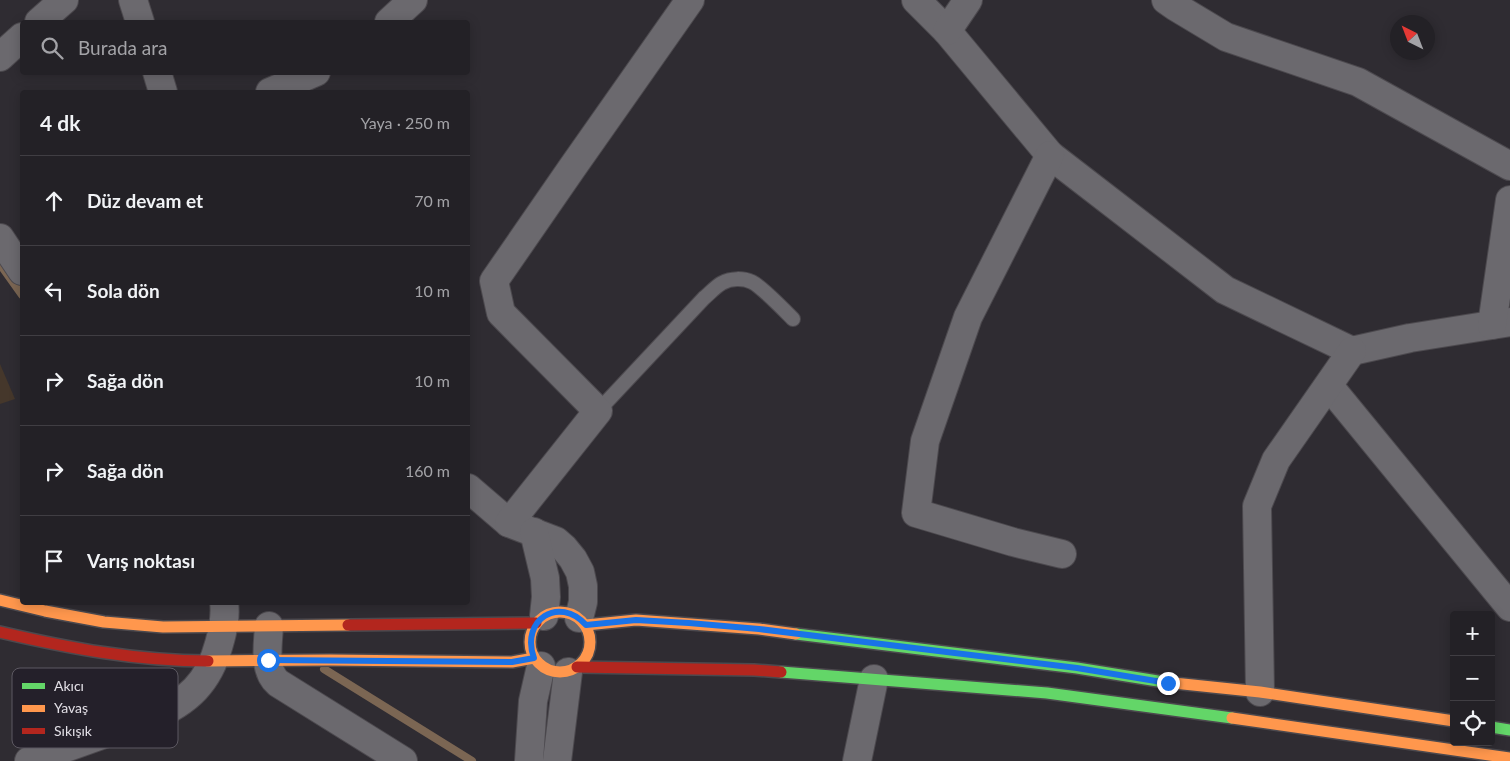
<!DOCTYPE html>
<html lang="tr">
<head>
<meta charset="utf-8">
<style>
  :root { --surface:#232126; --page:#2f2e32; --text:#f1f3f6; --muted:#a3a3a7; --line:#403e43 }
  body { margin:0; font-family:Lato,sans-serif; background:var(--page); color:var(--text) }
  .controls { position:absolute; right:15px; bottom:15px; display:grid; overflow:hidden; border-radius:5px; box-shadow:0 2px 12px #0003 }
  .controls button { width:45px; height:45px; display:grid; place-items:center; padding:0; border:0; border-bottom:1px solid var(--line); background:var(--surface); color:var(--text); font:25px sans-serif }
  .compass { position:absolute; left:1390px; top:15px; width:45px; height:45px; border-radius:50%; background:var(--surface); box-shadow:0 2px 12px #0003; rotate:318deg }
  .stop { position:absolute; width:15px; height:15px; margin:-11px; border:4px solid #1a73e8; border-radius:50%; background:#fff }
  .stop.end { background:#1a73e8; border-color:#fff; box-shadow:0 1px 5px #0008 }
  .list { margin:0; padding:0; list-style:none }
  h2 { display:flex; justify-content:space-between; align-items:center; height:65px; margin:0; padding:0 20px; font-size:21px }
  h2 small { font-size:16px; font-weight:400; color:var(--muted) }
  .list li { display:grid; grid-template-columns:32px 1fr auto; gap:15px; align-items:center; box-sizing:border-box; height:90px; padding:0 20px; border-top:1px solid var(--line) }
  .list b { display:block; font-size:19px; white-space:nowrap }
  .list em { font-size:16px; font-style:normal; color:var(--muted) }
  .icon { flex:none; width:28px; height:28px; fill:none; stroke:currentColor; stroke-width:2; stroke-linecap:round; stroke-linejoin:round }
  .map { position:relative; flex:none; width:1510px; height:761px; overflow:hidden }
  .search { position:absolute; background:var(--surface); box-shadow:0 2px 12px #0003; left:20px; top:20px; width:450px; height:55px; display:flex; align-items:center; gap:12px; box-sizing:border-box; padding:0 18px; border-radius:5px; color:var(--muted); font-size:19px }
  .panel { position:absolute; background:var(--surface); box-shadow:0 2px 12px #0003; left:20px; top:90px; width:450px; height:515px; border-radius:5px }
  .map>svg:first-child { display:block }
  .pitch { fill:#45372b }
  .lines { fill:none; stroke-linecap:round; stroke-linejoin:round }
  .stream { stroke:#7b6653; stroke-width:8 }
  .lane-casing { stroke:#4c494e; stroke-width:16 }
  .street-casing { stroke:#4c494e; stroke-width:30 }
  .fast-casing { stroke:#4c494e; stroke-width:14 }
  .slow-casing { stroke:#4c494e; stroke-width:14 }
  .jam-casing { stroke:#4c494e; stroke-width:14 }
  .lane { stroke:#6b696e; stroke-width:14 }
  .street { stroke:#6b696e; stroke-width:28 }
  .fast { stroke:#63d668; stroke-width:11 }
  .slow { stroke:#ff974d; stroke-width:11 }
  .jam { stroke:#b3261e; stroke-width:11 }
  .route { stroke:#1a73e8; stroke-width:6 }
  .key { fill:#24202a; stroke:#5d5962; stroke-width:1 }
  .key-label { font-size:14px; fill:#e2dfe6 }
</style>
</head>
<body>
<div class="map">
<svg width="1510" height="761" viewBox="0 0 1510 761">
  <rect width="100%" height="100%" fill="#2f2c32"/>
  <polygon class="pitch" points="0,364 15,399 0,404"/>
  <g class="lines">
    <g class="stream">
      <polyline points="0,264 22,295"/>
      <polyline points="324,669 472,761"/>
    </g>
    <g class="lane-casing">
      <path id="lane" d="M598,411L704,298C710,293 715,287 722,283C731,278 743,278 752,282C762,287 784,310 793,319"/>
    </g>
    <g class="street-casing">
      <g id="street">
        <polyline points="133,0 140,22"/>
        <polyline points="916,0 947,31 1050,155 1225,290 1352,351 1410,338 1510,322"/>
        <polyline points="1166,0 1176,7 1226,37 1358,82 1510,166"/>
        <polyline points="39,22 64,0"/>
        <polyline points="389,22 413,0"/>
        <polyline points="947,31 968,0"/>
        <polyline points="0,57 22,37"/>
        <polyline points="157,72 163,92"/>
        <polyline points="270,92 316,72"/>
        <polyline points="1050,155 968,317 925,441 916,513 1013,542 1062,554"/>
        <polyline points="0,238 22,271"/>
        <polyline points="1492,325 1510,200"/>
        <polyline points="1329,386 1510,607"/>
        <polyline points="468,488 509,523 556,541 564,548 573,559 580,572 583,586 583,602 579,618"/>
        <polyline points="509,523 598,411 501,313 494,281 572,168 690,0"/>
        <polyline points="534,532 545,578 546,597 544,616"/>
        <path d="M269,626C268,645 263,670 278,683L403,761"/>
        <polyline points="1260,692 1257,506 1276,460 1352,351"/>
        <path d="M29,761L152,717C188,702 209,682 219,644C223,630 226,617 224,602"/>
        <polyline points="529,761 533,701 541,666"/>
        <polyline points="557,761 568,672"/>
        <polyline points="857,761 874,679"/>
      </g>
    </g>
    <g class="fast-casing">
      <g id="fast">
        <polyline points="796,634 1077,668 1164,682"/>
        <polyline points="781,672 1047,693 1232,718"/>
        <polyline points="1491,727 1510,730"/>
      </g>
    </g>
    <g class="slow-casing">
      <g id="slow">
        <polyline points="0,600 45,611 104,622 163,627 348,625"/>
        <circle cx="560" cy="642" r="30"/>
        <polyline points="586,625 636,620 759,629 796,634"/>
        <polyline points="208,661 330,660 512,662 534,658"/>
        <polyline points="1164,682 1260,692 1454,721"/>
        <polyline points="1232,718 1510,758"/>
      </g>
    </g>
    <g class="jam-casing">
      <g id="jam">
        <polyline points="348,625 536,623"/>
        <path d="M0,632C69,648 137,661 208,661"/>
        <polyline points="577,667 754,670 781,672"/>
      </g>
    </g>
    <use href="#lane" class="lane"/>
    <use href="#street" class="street"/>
    <use href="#fast" class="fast"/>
    <use href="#slow" class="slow"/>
    <use href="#jam" class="jam"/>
  </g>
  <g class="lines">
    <path class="route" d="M268,660L512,662L534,658C520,620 559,595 586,625L636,620L689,623L759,629L1077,668L1168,683"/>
  </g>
  <rect x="12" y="668" width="166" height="80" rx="8" class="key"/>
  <rect x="22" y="683" width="23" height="6" fill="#63d668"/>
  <rect x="22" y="705" width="23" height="7" fill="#ff974d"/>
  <rect x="22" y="728" width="23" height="6" fill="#b3261e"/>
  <g class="key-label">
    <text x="54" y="691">Akıcı</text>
    <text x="54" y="713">Yavaş</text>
    <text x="54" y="736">Sıkışık</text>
  </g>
</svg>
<div class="controls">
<button>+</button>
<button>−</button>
<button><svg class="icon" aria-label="locate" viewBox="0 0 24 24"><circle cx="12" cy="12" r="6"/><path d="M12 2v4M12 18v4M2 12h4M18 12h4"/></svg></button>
</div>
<svg class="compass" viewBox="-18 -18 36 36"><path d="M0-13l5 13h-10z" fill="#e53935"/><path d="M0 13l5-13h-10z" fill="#a3a3a7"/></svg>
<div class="stop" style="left:268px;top:660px"></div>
<div class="stop end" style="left:1168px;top:683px"></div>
<div class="search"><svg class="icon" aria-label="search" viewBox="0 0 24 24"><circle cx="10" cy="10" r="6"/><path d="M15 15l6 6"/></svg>Burada ara</div>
<section class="panel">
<h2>4 dk<small>Yaya · 250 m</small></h2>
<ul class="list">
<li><svg class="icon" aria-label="ahead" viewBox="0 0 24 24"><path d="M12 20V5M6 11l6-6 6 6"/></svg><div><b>Düz devam et</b></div><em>70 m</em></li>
<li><svg class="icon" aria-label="left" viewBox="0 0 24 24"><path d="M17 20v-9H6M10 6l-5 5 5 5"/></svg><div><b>Sola dön</b></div><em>10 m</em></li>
<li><svg class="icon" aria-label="right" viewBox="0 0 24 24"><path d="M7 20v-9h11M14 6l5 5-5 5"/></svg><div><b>Sağa dön</b></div><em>10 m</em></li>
<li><svg class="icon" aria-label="right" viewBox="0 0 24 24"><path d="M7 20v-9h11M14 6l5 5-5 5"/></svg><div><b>Sağa dön</b></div><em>160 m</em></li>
<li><svg class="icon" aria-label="arrive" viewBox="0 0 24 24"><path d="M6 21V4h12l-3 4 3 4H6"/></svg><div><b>Varış noktası</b></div></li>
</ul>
</section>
</div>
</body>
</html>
